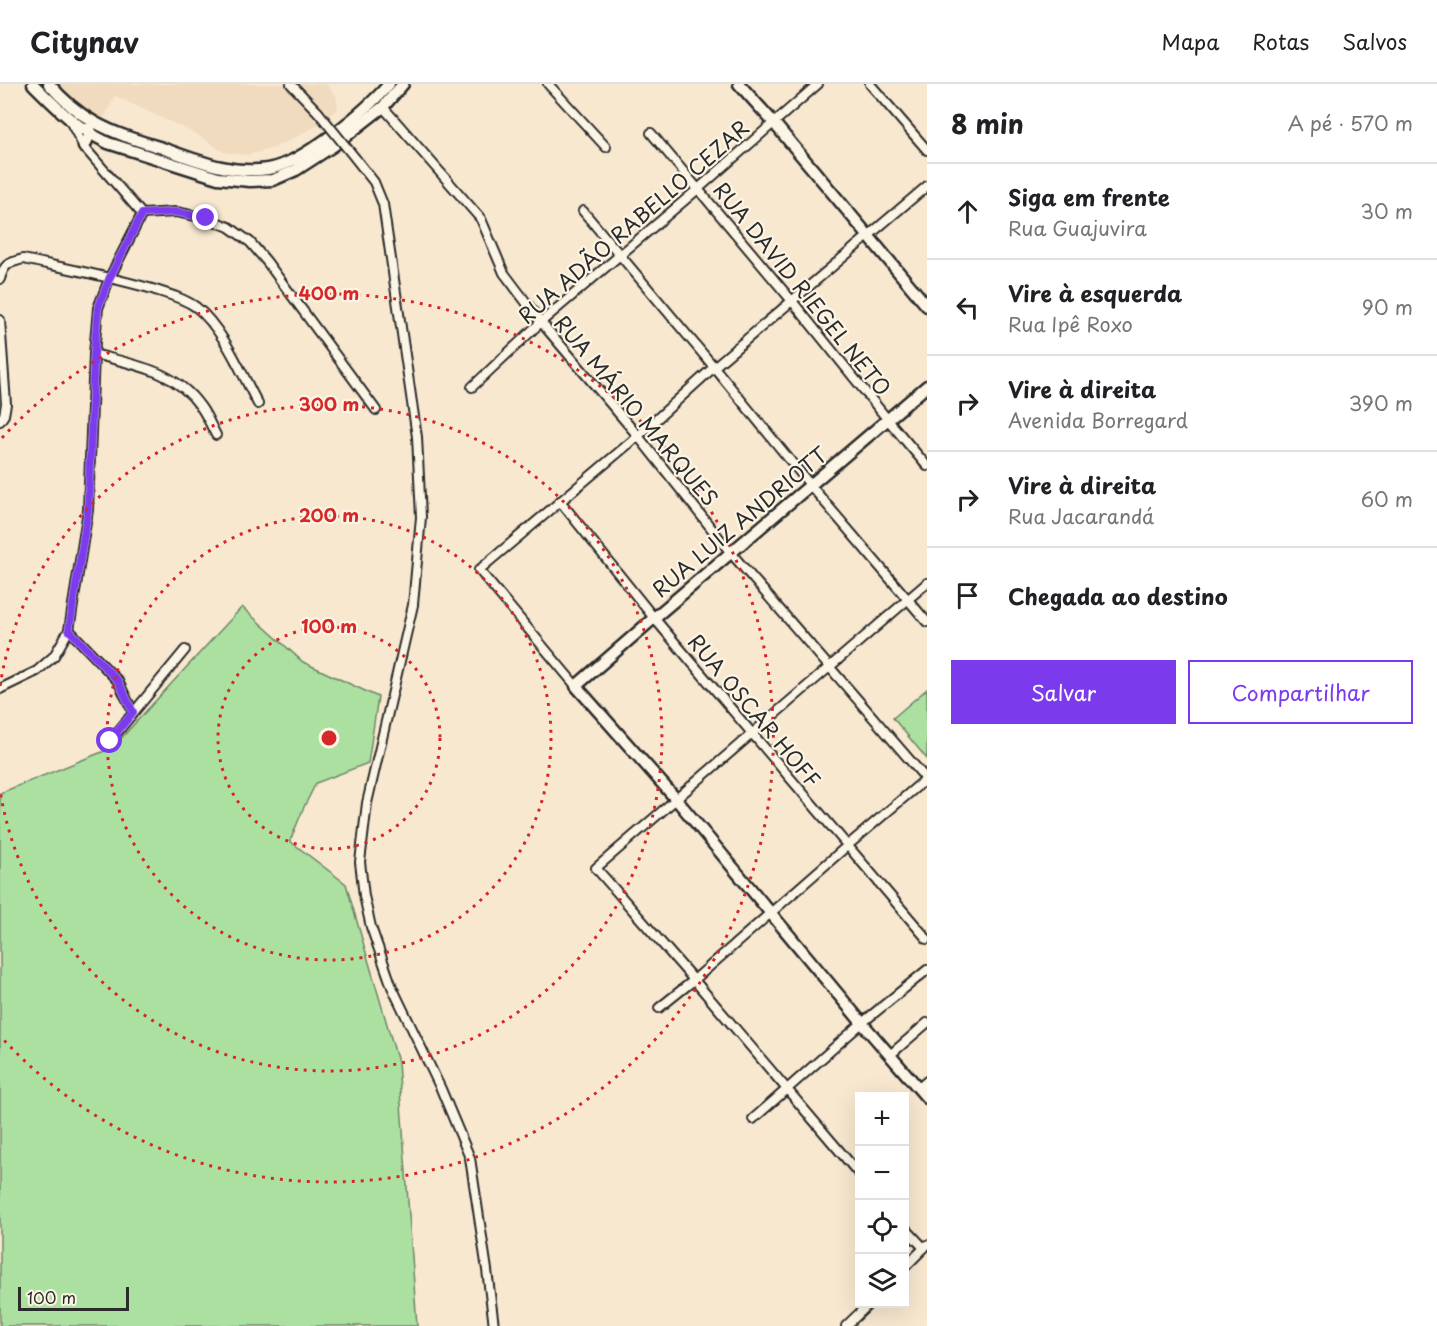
<!DOCTYPE html>
<html lang="pt">
<head>
<meta charset="utf-8">
<style>
  :root { --surface:#fff; --page:#f2f2f2; --text:#202124; --muted:#757577; --line:#e0e0e0; --accent:#7c3aed }
  body { margin:0; font-family:"Playpen Sans",sans-serif; background:var(--page); color:var(--text) }
  .controls { position:absolute; right:18px; bottom:18px; display:grid; overflow:hidden; border-radius:0px; box-shadow:0 6px 24px #0002 }
  .controls button { width:54px; height:54px; display:grid; place-items:center; padding:0; border:0; border-bottom:2px solid var(--line); background:var(--surface); color:var(--text); font:30px sans-serif }
  .scale { position:absolute; left:18px; bottom:15px; width:111px; box-sizing:border-box; padding-left:6px; border:3px solid #2b2b2b; border-top:0; font-size:16px; line-height:21px; white-space:nowrap; color:#2b2b2b; -webkit-text-stroke:4px #fcf5e5; paint-order:stroke }
  .stop { position:absolute; width:18px; height:18px; margin:-14px; border:4px solid #7c3aed; border-radius:50%; background:#fff }
  .stop.end { background:#7c3aed; border-color:#fff; box-shadow:0 2px 6px #0008 }
  .list { margin:0; padding:0; list-style:none }
  h2 { display:flex; justify-content:space-between; align-items:center; height:78px; margin:0; padding:0 24px; font-size:26px }
  h2 small { font-size:20px; font-weight:400; color:var(--muted) }
  .list li { display:grid; grid-template-columns:39px 1fr auto; gap:18px; align-items:center; box-sizing:border-box; height:96px; padding:0 24px; border-top:2px solid var(--line) }
  .list b { display:block; font-size:22px; white-space:nowrap }
  .list p { margin:0; font-size:20px; white-space:nowrap; color:var(--muted) }
  .list em { font-size:20px; font-style:normal; color:var(--muted) }
  .actions { display:flex; gap:12px; padding:18px 24px }
  .actions a { flex:1; padding:14px 0; border:2px solid var(--accent); border-radius:0px; text-align:center; font-size:21px; color:var(--accent) }
  .actions .main { background:var(--accent); color:#fff }
  .icon { flex:none; width:33px; height:33px; fill:none; stroke:currentColor; stroke-width:2; stroke-linecap:round; stroke-linejoin:round }
  .map { position:relative; flex:none; width:927px; height:1242px; overflow:hidden }
  header { display:flex; align-items:center; gap:36px; box-sizing:border-box; height:84px; padding:0 30px; background:var(--surface); border-bottom:2px solid var(--line) }
  header strong { font-size:28px }
  nav { display:flex; gap:33px; margin-inline-start:auto; font-size:21px }
  main { display:flex }
  aside { flex:1; background:var(--surface) }
  .map>svg:first-child { display:block }
  .built { fill:#f1dbbe }
  .green { fill:#ace0a1; stroke:#6c8666; stroke-width:1.5 }
  .lines { fill:none; stroke-linecap:round; stroke-linejoin:round }
  .street-casing { stroke:#2b2b2b; stroke-width:12 }
  .secondary-casing { stroke:#2b2b2b; stroke-width:15 }
  .street { stroke:#fcf5e5; stroke-width:8 }
  .secondary { stroke:#fcf5e5; stroke-width:10 }
  .street-bridge-casing { stroke:#2b2b2b; stroke-width:12; stroke-linecap:butt }
  .street-bridge { stroke:#fcf5e5; stroke-width:8 }
  .route { stroke:#7c3aed; stroke-width:8 }
  .ring { fill:none; stroke:#d62828; stroke-width:3; stroke-dasharray:3 6 }
  .labels { text-anchor:middle; dominant-baseline:central; stroke-width:4.5; stroke-linejoin:round; paint-order:stroke }
  .street-label { font-size:21px; fill:#2b2b2b; stroke:#fcf5e5 }
  .centre { fill:#d62828; stroke:#fcf5e5; stroke-width:3 }
  .ring-label { font-size:18px; text-anchor:middle; font-weight:bold; fill:#d62828; stroke:#fcf5e5; stroke-width:4.5; stroke-linejoin:round; paint-order:stroke }
</style>
</head>
<body>
<header>
<strong>Citynav</strong>
<nav><a>Mapa</a><a>Rotas</a><a>Salvos</a></nav>
</header>
<main>
<div class="map">
<svg width="927" height="1242" viewBox="0 0 927 1242">
  <rect width="100%" height="100%" fill="#f8e8d0"/>
  <filter id="ink" filterUnits="userSpaceOnUse"><feTurbulence type="fractalNoise" baseFrequency=".0167" numOctaves="2"/><feDisplacementMap in="SourceGraphic" scale="12" xChannelSelector="R" yChannelSelector="G"/><feConvolveMatrix kernelMatrix="1 2 1 2 8 2 1 2 1" color-interpolation-filters="sRGB"/></filter>
  <g filter="url(#ink)">
    <polygon class="built" points="59,0 326,0 336,11 338,25 315,43 274,64 247,71 223,68 200,52 115,12 104,34 86,27"/>
    <g class="green">
      <polygon points="242,523 303,578 378,613 368,679 316,699 304,723 290,757 346,800 398,978 417,1242 0,1242 0,709 112,664"/>
      <polygon points="927,605 927,675 893,634"/>
    </g>
    <g class="lines">
      <g class="street-casing">
        <g id="street">
          <polyline points="291,0 318,28"/>
          <polyline points="548,0 606,63"/>
          <polyline points="870,0 927,66"/>
          <polyline points="383,23 481,135 504,189 541,238 638,352 731,469 927,696"/>
          <polyline points="70,37 84,63 142,130"/>
          <polyline points="651,49 792,217 888,336 927,382"/>
          <polyline points="355,74 374,98 383,120 417,353 421,433 413,521 367,719 360,778 364,812 371,843 392,903 441,1005 470,1074 487,1186 494,1242"/>
          <polyline points="583,127 714,283 811,402 927,538"/>
          <polyline points="142,130 176,128 206,134 229,143 250,158 267,178 376,326"/>
          <path d="M0,195C4,180 8,179 23,175C65,184 107,192 149,204C164,209 182,213 196,223C222,243 242,290 258,320"/>
          <polyline points="0,236 6,320 4,331 0,337"/>
          <path d="M94,270C134,281 175,286 200,322C207,331 211,342 216,351"/>
          <polyline points="472,303 541,238 698,105 818,0"/>
          <polyline points="560,417 654,534 927,855"/>
          <polyline points="69,546 118,597 133,628"/>
          <polyline points="576,602 479,486 638,352 714,283 927,102"/>
          <polyline points="0,605 37,587 54,572 69,546 88,426 94,270 98,224 110,193 142,130"/>
          <polyline points="110,657 185,566"/>
          <polyline points="659,924 694,896 847,762 927,694"/>
          <polyline points="890,971 927,939"/>
          <polyline points="919,1004 927,997"/>
          <polyline points="753,1035 862,939 927,886"/>
          <polyline points="860,1091 694,896 596,784 927,499"/>
          <polyline points="904,1143 924,1164"/>
          <polyline points="904,1184 927,1161"/>
          <polyline points="846,1242 869,1220"/>
        </g>
      </g>
      <g class="secondary-casing">
        <g id="secondary">
          <path d="M33,0C58,25 75,43 108,59L218,94L250,97L273,96L296,86L333,62L383,23L403,0"/>
          <path d="M49,0C62,15 76,28 94,38C115,50 139,57 162,64C196,76 231,91 268,85C302,80 367,26 389,0"/>
          <polyline points="739,0 774,39 927,222"/>
          <polyline points="84,63 90,50 89,44"/>
          <polyline points="927,302 654,534 576,602 676,715 862,939 927,1014"/>
        </g>
      </g>
      <use href="#street" class="street"/>
      <use href="#secondary" class="secondary"/>
      <g class="street-bridge-casing">
        <polyline id="street-bridge" points="318,28 355,74"/>
      </g>
      <use href="#street-bridge" class="street-bridge"/>
    </g>
  </g>
  <g class="lines" filter="url(#ink)">
    <polyline class="route" points="110,657 133,628 118,597 69,546 88,426 94,270 98,224 110,193 142,130 176,128 206,134"/>
  </g>
  <g class="ring">
    <circle cx="329" cy="654" r="111"/>
    <circle cx="329" cy="654" r="222"/>
    <path d="M0 602A333 333 0 1 1 0 706"/>
    <path d="M2 354A444 444 0 1 1 2 954"/>
  </g>
  <g class="labels">
    <g class="street-label">
      <text transform="translate(633 137) rotate(-41)">RUA ADÃO RABELLO CEZAR</text>
      <text transform="translate(803 204) rotate(51)">RUA DAVID RIEGEL NETO</text>
      <text transform="translate(637 326) rotate(50)">RUA MÁRIO MARQUES</text>
      <text transform="translate(739 437) rotate(-40)">RUA LUIZ ANDRIOTT</text>
      <text transform="translate(755 626) rotate(50)">RUA OSCAR HOFF</text>
    </g>
  </g>
  <circle cx="329" cy="654" r="9" class="centre"/>
  <g class="ring-label">
    <text x="329" y="216">400 m</text>
    <text x="329" y="327">300 m</text>
    <text x="329" y="438">200 m</text>
    <text x="329" y="549">100 m</text>
  </g>
</svg>
<div class="controls">
<button>+</button>
<button>−</button>
<button><svg class="icon" aria-label="locate" viewBox="0 0 24 24"><circle cx="12" cy="12" r="6"/><path d="M12 2v4M12 18v4M2 12h4M18 12h4"/></svg></button>
<button><svg class="icon" aria-label="layers" viewBox="0 0 24 24"><path d="M12 4l9 5-9 5-9-5zM3 14l9 5 9-5"/></svg></button>
</div>
<div class="scale">100 m</div>
<div class="stop" style="left:110px;top:657px"></div>
<div class="stop end" style="left:206px;top:134px"></div>
</div>
<aside>
<h2>8 min<small>A pé · 570 m</small></h2>
<ul class="list">
<li><svg class="icon" aria-label="ahead" viewBox="0 0 24 24"><path d="M12 20V5M6 11l6-6 6 6"/></svg><div><b>Siga em frente</b><p>Rua Guajuvira</p></div><em>30 m</em></li>
<li><svg class="icon" aria-label="left" viewBox="0 0 24 24"><path d="M17 20v-9H6M10 6l-5 5 5 5"/></svg><div><b>Vire à esquerda</b><p>Rua Ipê Roxo</p></div><em>90 m</em></li>
<li><svg class="icon" aria-label="right" viewBox="0 0 24 24"><path d="M7 20v-9h11M14 6l5 5-5 5"/></svg><div><b>Vire à direita</b><p>Avenida Borregard</p></div><em>390 m</em></li>
<li><svg class="icon" aria-label="right" viewBox="0 0 24 24"><path d="M7 20v-9h11M14 6l5 5-5 5"/></svg><div><b>Vire à direita</b><p>Rua Jacarandá</p></div><em>60 m</em></li>
<li><svg class="icon" aria-label="arrive" viewBox="0 0 24 24"><path d="M6 21V4h12l-3 4 3 4H6"/></svg><div><b>Chegada ao destino</b></div></li>
</ul>
<div class="actions"><a class="main">Salvar</a><a>Compartilhar</a></div>
</aside>
</main>
</body>
</html>
